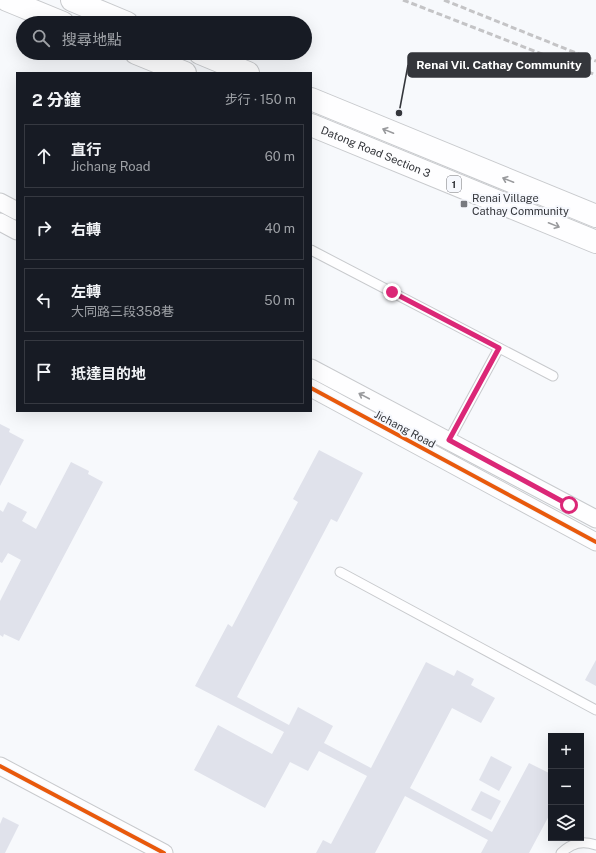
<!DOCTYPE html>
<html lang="zh-TW">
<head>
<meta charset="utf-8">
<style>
  :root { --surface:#171b24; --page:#242831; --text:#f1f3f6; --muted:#9ea1a6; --line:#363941 }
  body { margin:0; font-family:"Public Sans","Noto Sans TC",sans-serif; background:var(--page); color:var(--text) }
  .controls { position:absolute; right:12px; bottom:12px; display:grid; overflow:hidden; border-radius:0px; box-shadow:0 4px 16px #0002 }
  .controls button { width:36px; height:36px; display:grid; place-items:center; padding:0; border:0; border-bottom:1px solid var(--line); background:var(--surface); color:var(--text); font:20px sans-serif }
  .stop { position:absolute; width:12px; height:12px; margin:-9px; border:3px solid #db2777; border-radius:50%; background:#fff }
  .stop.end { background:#db2777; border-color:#fff; box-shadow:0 1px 4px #0008 }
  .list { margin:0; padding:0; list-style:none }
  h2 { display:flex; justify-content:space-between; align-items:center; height:52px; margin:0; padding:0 16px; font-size:17px }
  h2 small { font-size:13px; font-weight:400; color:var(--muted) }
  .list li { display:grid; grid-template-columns:26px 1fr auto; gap:12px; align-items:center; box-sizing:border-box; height:64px; margin:0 8px 8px; padding:0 8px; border:1px solid var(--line); border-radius:0px }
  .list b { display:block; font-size:15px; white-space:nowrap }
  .list p { margin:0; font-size:13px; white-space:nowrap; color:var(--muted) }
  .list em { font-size:13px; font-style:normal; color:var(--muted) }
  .icon { flex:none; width:22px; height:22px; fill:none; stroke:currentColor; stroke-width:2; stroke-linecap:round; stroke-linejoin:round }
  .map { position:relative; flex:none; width:596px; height:853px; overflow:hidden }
  .search { position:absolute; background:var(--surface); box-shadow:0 4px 16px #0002; left:16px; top:16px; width:296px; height:44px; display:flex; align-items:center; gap:10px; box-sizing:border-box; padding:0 14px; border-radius:22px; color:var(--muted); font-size:15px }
  .panel { position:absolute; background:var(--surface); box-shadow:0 4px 16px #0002; left:16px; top:72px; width:296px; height:340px; border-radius:0px }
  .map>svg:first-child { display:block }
  .building { fill:#e0e2eb }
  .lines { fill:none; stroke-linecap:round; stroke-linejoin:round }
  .service-casing { stroke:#c8cacd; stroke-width:11 }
  .minor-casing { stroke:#c8cacd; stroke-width:19 }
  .primary-casing { stroke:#c8cacd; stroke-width:24 }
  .service { stroke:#fefeff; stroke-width:9 }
  .minor { stroke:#fefeff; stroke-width:17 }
  .primary { stroke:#fefeff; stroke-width:22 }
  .rail { stroke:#c4c4c6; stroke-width:3; stroke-dasharray:6 3; stroke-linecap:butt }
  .cycleway-casing { stroke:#f6f8fd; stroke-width:6 }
  .cycleway { stroke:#e8590c; stroke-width:4 }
  .oneway { stroke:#999a9d }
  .route { stroke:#db2777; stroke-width:5 }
  .poi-dot { fill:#787a7f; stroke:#f6f8fd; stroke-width:1.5 }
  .labels { text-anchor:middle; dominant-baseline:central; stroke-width:4; stroke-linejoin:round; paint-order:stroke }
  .shield { fill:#f6f8fd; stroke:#6e7075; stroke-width:1 }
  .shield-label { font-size:10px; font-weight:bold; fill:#34363b }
  .street-label { font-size:11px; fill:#34363b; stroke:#f6f8fd }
  .poi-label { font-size:11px; fill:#34363b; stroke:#f6f8fd; text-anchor:start }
  .leader { fill:none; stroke:#34363b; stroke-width:1.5 }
  .callout-dot { fill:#34363b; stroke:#f6f8fd; stroke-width:1.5 }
  .callout { fill:#34363b; stroke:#34363b; stroke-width:1.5 }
  .callout-label { font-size:12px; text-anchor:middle; font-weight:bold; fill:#fff }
</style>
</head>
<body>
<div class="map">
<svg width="596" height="853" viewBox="0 0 596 853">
  <rect width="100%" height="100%" fill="#f7f9fc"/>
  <g class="building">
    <polygon points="0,424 10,429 9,432 24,440 0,486"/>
    <polygon points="319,450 363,473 337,522 331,519 237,697 289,725 298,707 333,726 324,743 371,768 426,662 454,676 457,670 474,679 471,685 495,698 481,723 452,708 410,788 492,832 529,763 551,774 551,812 529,853 481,853 488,840 405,796 375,853 316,853 323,840 331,844 367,776 319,751 308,771 290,762 265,808 194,770 218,725 272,754 284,732 195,686 228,624 232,627 298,502 293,499"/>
    <polygon points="71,462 89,471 88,474 103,482 19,641 4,634 3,637 0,635 0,601 21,560 8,553 2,563 0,562 0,510 3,512 8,502 27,512 22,521 36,529"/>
    <polygon points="596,660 596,686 585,680"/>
    <polygon points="491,756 512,767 499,791 479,780"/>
    <polygon points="481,791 501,801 491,820 471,810"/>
    <polygon points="3,817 19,825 5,853 0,853 0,824"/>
  </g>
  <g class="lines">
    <g class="service-casing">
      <g id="service">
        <polyline points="311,250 553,376"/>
        <polyline points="449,440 499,348"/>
        <polyline points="340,572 596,710"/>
        <path d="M561,853C572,843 582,840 596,845"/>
      </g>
    </g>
    <g class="minor-casing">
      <g id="minor">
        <polyline points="0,202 17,211"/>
        <polyline points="0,222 17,231"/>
        <polyline points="311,368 596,519"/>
        <polyline points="311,388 596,542"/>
        <polyline points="0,766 164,853"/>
      </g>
    </g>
    <g class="primary-casing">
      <g id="primary">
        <polyline points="7,0 63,23"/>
        <polyline points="72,0 127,23"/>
        <polyline points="136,53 185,73"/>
        <polyline points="200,53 248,73"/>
        <polyline points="311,99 596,216"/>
        <path id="s1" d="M311,125L596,242"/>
      </g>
    </g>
    <use href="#service" class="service"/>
    <use href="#minor" class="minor"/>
    <use href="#primary" class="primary"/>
    <g class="rail">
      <polyline points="403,0 596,75"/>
      <polyline points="444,0 596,61"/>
    </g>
    <g class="cycleway-casing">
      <g id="cycleway">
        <polyline points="311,388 596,542"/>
        <polyline points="0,766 164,853"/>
      </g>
    </g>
    <use href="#cycleway" class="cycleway"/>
  </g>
  <defs><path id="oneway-shaft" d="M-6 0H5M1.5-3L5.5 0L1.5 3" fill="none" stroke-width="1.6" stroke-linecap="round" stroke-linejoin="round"/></defs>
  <g class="oneway">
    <use href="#oneway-shaft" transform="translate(388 131) rotate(-158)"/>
    <use href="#oneway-shaft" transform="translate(508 180) rotate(-158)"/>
    <use href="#oneway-shaft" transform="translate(554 225) rotate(22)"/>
    <use href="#oneway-shaft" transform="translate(364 396) rotate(-152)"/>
  </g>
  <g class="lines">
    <polyline class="route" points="392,292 499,348 449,440 569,505"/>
  </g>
  <rect class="poi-dot" x="460" y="200" width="8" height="8" rx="2"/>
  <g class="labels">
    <rect class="shield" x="447" y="176" width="14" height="16" rx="3"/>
    <g class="shield-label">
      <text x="454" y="184">1</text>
    </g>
    <g class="street-label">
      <text stroke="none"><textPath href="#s1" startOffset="70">Datong Road Section 3</textPath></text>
      <text transform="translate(405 429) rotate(28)">Jichang Road</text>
    </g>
    <g class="poi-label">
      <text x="472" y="198">Renai Village<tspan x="472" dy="13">Cathay Community</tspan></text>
    </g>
  </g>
  <path class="leader" d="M399 113L408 65"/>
  <circle class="callout-dot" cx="399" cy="113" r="4"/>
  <rect class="callout" x="408" y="53" width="182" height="24" rx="4"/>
  <g class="callout-label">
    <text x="499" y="69">Renai Vil. Cathay Community</text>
  </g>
</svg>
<div class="controls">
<button>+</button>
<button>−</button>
<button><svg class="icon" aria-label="layers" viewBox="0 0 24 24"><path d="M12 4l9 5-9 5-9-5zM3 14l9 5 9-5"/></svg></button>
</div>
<div class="stop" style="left:569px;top:505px"></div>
<div class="stop end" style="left:392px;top:292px"></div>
<div class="search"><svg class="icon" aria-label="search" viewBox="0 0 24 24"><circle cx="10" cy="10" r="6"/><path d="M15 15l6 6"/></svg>搜尋地點</div>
<section class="panel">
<h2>2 分鐘<small>步行 · 150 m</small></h2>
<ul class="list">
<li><svg class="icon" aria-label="ahead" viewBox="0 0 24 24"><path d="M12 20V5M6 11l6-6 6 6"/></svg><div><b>直行</b><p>Jichang Road</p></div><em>60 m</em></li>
<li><svg class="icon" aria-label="right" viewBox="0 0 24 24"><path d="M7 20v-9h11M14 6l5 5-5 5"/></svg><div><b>右轉</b></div><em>40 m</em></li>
<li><svg class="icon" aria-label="left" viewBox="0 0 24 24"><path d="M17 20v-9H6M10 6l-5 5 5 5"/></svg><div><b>左轉</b><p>大同路三段358巷</p></div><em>50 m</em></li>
<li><svg class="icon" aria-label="arrive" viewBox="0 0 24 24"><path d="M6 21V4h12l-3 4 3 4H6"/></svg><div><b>抵達目的地</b></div></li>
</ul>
</section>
</div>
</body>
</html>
